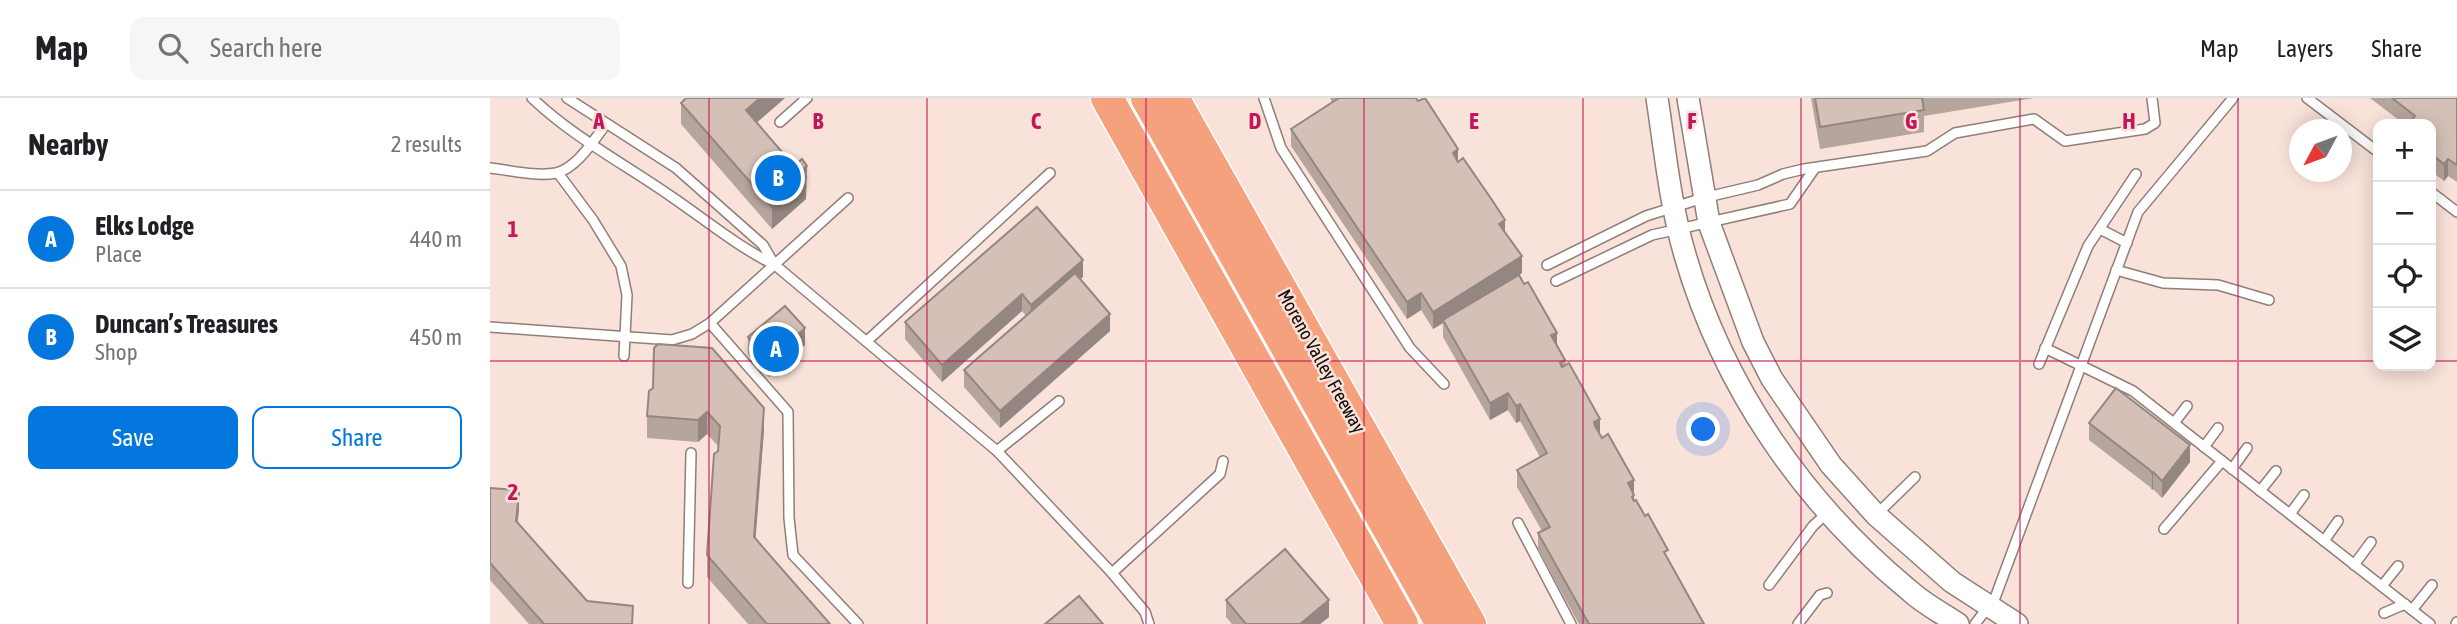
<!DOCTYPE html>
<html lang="en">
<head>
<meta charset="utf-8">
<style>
  :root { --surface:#fff; --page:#f6f6f6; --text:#202124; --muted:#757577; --line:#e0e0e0; --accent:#0377de }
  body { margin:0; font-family:"Asap Condensed",sans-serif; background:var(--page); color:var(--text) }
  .controls { position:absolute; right:21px; top:21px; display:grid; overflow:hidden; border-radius:14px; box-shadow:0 4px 18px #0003 }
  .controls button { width:63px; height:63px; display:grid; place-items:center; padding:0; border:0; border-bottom:2px solid var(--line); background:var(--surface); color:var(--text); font:35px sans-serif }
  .compass { position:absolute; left:1799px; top:21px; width:63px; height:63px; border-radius:50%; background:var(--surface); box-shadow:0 4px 18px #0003; rotate:229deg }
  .you { position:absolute; left:1214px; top:332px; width:24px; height:24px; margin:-18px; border:5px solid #fff; border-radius:50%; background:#1a73e8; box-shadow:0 0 0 10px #1a73e833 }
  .badge { display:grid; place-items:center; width:46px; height:46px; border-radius:50%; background:var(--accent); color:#fff; font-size:23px; font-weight:700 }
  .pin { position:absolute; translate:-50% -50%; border:4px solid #fff; box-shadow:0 2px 7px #0006 }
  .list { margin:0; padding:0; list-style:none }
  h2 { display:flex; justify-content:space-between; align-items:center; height:91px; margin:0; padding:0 28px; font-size:30px }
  h2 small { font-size:23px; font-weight:400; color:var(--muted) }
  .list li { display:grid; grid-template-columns:46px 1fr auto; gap:21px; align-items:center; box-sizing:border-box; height:98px; padding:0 28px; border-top:2px solid var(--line) }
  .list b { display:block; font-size:26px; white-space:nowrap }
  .list p { margin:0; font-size:23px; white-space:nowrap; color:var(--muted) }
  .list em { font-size:23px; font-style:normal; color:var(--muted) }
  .actions { display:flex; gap:14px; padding:21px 28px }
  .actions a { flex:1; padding:16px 0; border:2px solid var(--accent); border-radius:14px; text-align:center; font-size:24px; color:var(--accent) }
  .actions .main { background:var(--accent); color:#fff }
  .icon { flex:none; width:38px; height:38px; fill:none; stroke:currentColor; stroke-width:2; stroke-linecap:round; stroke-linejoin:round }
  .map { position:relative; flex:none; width:1967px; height:526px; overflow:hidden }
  header { display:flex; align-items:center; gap:42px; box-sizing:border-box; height:98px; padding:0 35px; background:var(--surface); border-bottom:2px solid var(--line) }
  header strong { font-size:33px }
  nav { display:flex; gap:38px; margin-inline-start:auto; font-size:24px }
  .search { width:490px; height:63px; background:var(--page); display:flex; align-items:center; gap:18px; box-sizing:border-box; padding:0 24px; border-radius:14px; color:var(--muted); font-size:26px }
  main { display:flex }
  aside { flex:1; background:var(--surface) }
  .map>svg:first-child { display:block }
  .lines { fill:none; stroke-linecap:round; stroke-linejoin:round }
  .service-casing { stroke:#917e76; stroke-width:12 }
  .tertiary-casing { stroke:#917e76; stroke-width:24 }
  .motorway-casing { stroke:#fff; stroke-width:35 }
  .service { stroke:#fff; stroke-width:9 }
  .tertiary { stroke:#fff; stroke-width:21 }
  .motorway { stroke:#f6a17d; stroke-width:32 }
  .wall { fill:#b6a59d }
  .shaded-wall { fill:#948680 }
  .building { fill:#d4c0b7; stroke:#948680; stroke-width:2 }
  .grid { fill:none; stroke:#c2185b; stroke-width:2; stroke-opacity:0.55 }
  .labels { text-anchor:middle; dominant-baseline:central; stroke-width:5; stroke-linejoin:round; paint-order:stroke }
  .street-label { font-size:19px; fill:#120b09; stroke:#f8e2d9 }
  .grid-label { font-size:23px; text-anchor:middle; font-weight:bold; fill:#c2185b; stroke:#f8e2d9; stroke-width:5; stroke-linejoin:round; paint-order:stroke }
</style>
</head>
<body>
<header>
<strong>Map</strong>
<div class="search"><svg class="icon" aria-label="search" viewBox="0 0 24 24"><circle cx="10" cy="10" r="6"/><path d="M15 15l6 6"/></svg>Search here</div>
<nav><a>Map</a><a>Layers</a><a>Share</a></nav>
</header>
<main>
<aside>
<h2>Nearby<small>2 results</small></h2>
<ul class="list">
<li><span class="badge">A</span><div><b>Elks Lodge</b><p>Place</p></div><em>440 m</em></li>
<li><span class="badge">B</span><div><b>Duncan’s Treasures</b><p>Shop</p></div><em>450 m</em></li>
</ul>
<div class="actions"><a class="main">Save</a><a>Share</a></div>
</aside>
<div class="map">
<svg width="1967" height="526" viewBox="0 0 1967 526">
  <rect width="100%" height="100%" fill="#f8e2d9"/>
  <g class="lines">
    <g class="service-casing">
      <g id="service">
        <path d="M42,0C84,40 135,66 182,99C217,123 248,149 285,167L507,353L622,475L655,514L659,526"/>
        <polyline points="77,0 186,70 273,147 284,166"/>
        <polyline points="774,0 791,50 920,250 954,286"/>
        <polyline points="1817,0 1888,54"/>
        <polyline points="290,24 317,0"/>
        <path d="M0,70C20,72 46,79 66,75C87,70 104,42 116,26"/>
        <polyline points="68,75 103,122 131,168 137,197 134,258"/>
        <polyline points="1941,94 1967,114"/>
        <polyline points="1610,131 1637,145"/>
        <polyline points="1057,167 1156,118 1213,100 1268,87 1293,76 1314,71 1437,53 1465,35 1544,21 1575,43 1655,31 1665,25 1662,0"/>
        <polyline points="1626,172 1673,185 1728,187 1779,202"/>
        <polyline points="1066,183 1162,137 1300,106 1325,70"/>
        <polyline points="220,225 298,314 299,420 303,457 368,526"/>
        <polyline points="0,229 182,242 202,236 220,225 358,100"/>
        <polyline points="377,243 560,75"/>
        <polyline points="1555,250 1643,293 1940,526"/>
        <polyline points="1549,266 1598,148 1646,76"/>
        <polyline points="1684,325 1697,308"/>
        <polyline points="1714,349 1728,330"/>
        <polyline points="507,353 569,303"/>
        <polyline points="1742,371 1757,350"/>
        <polyline points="1770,393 1786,373"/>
        <polyline points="1387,416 1425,379"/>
        <polyline points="1800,416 1814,397"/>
        <polyline points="1028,425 1081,526"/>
        <polyline points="1674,431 1732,363"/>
        <polyline points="1834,443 1848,423"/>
        <polyline points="1864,467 1881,444"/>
        <polyline points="622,475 730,376 733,363"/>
        <polyline points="198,485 201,355"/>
        <polyline points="1279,487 1323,428 1337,415"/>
        <polyline points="1892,488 1908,468"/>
        <polyline points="1922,512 1942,487"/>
        <polyline points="1894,515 1915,506"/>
        <polyline points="1308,526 1330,497 1337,495"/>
        <polyline points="1485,526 1505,500 1648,114 1743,0"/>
        <polyline points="1966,526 1967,524"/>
      </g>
    </g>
    <g class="tertiary-casing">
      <g id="tertiary">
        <path d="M1167,0C1175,52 1180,106 1195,157C1233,289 1314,406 1420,493C1434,506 1452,515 1468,526"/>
        <polyline points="1198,0 1219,125 1263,244 1282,281 1341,367 1386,417 1462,484 1527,526"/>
      </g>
    </g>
    <g class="motorway-casing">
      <g id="motorway">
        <polyline points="617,0 912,526"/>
        <polyline points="657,0 952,526"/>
        <polyline points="683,0 980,526"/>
      </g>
    </g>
    <use href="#service" class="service"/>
    <use href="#tertiary" class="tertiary"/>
    <use href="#motorway" class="motorway"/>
  </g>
  <g class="wall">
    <polygon points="196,0 295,0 267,24 317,89 316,90 316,101 282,131 191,26 191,5"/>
    <polygon points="840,0 926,0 1015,134 1032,175 1025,179 1067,247 1110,336 1144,396 1144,403 1215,526 1089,526 1048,452 1048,435 1052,433 1027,389 1027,372 1050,359 1030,323 1026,325 1018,312 1000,322 953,239 953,225 943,231 931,212 917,221 801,48 801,31 842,4"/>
    <polygon points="1321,0 1544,0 1434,18 1434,34 1330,51"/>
    <polygon points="1880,0 1967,0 1967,84 1958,78 1954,83 1941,73 1941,26 1914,26"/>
    <polygon points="593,179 590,181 620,233 510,330 474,289 474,272 536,218 532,213 452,284 415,241 415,224"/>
    <polygon points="258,239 315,247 279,279 258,256"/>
    <polygon points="159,293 274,332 265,441 340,526 258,526 217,479 217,457 228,348 217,336 208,344 157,340 157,318"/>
    <polygon points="1599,325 1700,364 1672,400 1663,391 1662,392 1660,389 1599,342"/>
    <polygon points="0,390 29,412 27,425 97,503 143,508 143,526 39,526 0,482"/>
    <polygon points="736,502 839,519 830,526 742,526 736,519"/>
  </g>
  <g class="shaded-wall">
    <polygon points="270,0 295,0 256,34 256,12"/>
    <polygon points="968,51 968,68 963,55"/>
    <polygon points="1958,61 1958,78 1954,83 1954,66"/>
    <polygon points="317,68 316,101 282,131 282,109 311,73"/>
    <polygon points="1015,122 1015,139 1009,126"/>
    <polygon points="1032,158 1032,175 954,224 953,222 953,225 943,231 943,214"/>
    <polygon points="593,162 593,179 541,224 541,207"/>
    <polygon points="931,195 931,212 917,221 917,204"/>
    <polygon points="532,196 532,213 452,284 452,267"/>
    <polygon points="620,216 620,233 510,330 510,313"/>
    <polygon points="315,230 315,247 279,279 279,262"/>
    <polygon points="1067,235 1067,252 1061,237"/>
    <polygon points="1018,295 1018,312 1000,322 1000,305"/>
    <polygon points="1030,306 1030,323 1026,325 1026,308"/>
    <polygon points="274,310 274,332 264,461 264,439"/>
    <polygon points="217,314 217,336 208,344 208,322"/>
    <polygon points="1110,321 1110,338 1104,324"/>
    <polygon points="1700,347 1700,364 1672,400 1672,383"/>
    <polygon points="1663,374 1663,391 1662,392 1662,375"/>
    <polygon points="1144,382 1144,414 1138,385"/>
    <polygon points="29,395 29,412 26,440 26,423"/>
    <polygon points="839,502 839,519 830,526 810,526"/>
  </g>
  <g class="building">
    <polygon points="196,0 270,0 256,12 304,68 312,61 317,68 311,73 316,79 282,109 191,5"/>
    <polygon points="849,0 926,0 928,3 935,0 968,51 963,55 968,64 973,60 1002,102 1015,122 1009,126 1032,158 943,214 931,195 917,204 801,31"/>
    <polygon points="1325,0 1432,0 1434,12 1330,29"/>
    <polygon points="1902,0 1967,0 1967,67 1958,61 1954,66 1941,56 1941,26 1919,26 1925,18"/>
    <polygon points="547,109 593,162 541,207 532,196 452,267 415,224"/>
    <polygon points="585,175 620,216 510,313 474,272"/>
    <polygon points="1029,177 1034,186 1038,184 1067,235 1061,237 1075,262 1070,265 1072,269 1079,265 1110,321 1104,324 1105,328 1112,340 1118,336 1144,382 1138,385 1144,397 1142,399 1144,403 1146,402 1155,418 1158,416 1178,452 1174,454 1214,526 1099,526 1048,435 1060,429 1027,372 1057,355 1030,306 1026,308 1018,295 1000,305 953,222"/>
    <polygon points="295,208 315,230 279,262 258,239"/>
    <polygon points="168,246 222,250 274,310 264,439 340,526 277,526 217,457 224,356 228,353 230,328 217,314 208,322 157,318 159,293 163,290 164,250"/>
    <polygon points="1626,290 1700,347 1672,383 1663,374 1662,375 1660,372 1599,325"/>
    <polygon points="0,390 26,392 29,395 26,423 97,503 143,508 142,526 54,526 0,465"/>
    <polygon points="795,451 839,502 810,526 756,526 736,502"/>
    <polygon points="589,498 613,526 555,526"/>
  </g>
  <path class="grid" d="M219,0V526M437,0V526M656,0V526M874,0V526M1093,0V526M1311,0V526M1530,0V526M1748,0V526M0,263H1888M1941,263H1967"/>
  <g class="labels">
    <g class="street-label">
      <text transform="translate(832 263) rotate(61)">Moreno Valley Freeway</text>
    </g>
  </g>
  <g class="grid-label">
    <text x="109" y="31">A</text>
    <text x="328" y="31">B</text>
    <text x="546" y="31">C</text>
    <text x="765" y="31">D</text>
    <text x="984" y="31">E</text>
    <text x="1202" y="31">F</text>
    <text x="1421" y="31">G</text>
    <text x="1639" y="31">H</text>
    <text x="23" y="139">1</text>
    <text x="23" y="402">2</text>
  </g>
</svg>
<div class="controls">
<button>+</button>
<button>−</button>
<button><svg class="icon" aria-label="locate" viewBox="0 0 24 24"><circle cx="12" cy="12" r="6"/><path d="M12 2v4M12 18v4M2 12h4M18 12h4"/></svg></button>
<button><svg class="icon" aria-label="layers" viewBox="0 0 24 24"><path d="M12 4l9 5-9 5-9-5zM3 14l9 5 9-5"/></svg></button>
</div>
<svg class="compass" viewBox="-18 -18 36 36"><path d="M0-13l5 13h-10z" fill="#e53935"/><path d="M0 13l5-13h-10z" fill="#757577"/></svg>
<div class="you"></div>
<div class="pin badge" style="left:286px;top:251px">A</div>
<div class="pin badge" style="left:288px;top:80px">B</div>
</div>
</main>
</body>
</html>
